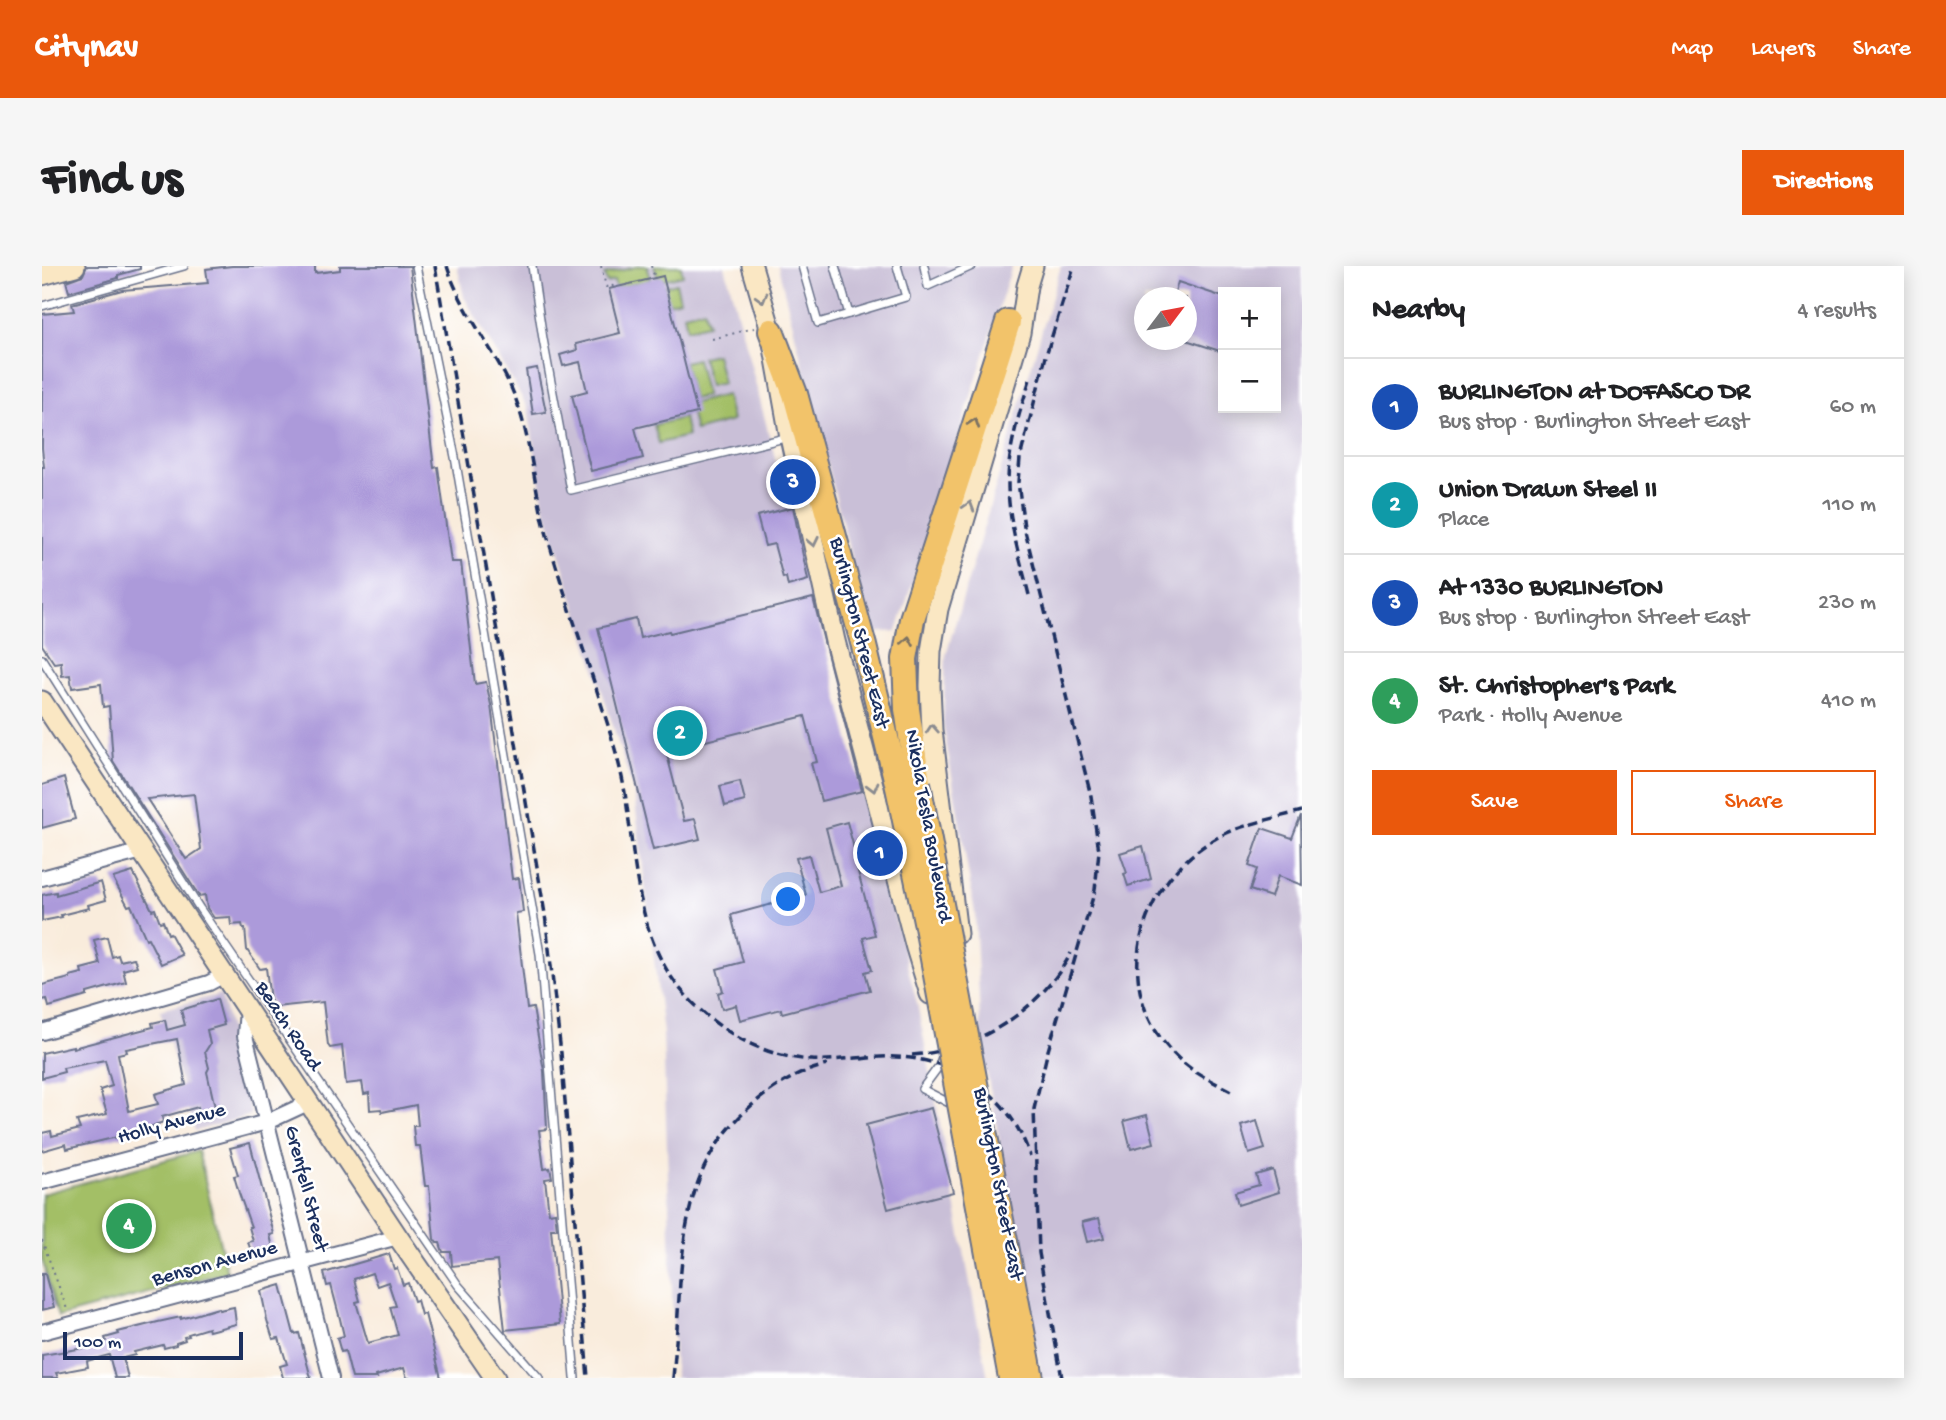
<!DOCTYPE html>
<html lang="en">
<head>
<meta charset="utf-8">
<style>
  :root { --surface:#fff; --page:#f6f6f6; --text:#202124; --muted:#757577; --line:#e0e0e0; --accent:#ea580c }
  body { margin:0; font-family:"Gochi Hand",sans-serif; background:var(--page); color:var(--text) }
  .controls { position:absolute; right:21px; top:21px; display:grid; overflow:hidden; border-radius:0px; box-shadow:0 4px 18px #0003 }
  .controls button { width:63px; height:63px; display:grid; place-items:center; padding:0; border:0; border-bottom:2px solid var(--line); background:var(--surface); color:var(--text); font:35px sans-serif }
  .compass { position:absolute; left:1092px; top:21px; width:63px; height:63px; border-radius:50%; background:var(--surface); box-shadow:0 4px 18px #0003; rotate:58deg }
  .scale { position:absolute; left:21px; bottom:18px; width:180px; box-sizing:border-box; padding-left:7px; border:4px solid #1b2f5e; border-top:0; font-size:19px; line-height:24px; white-space:nowrap; color:#1b2f5e; -webkit-text-stroke:5px #fff; paint-order:stroke }
  .you { position:absolute; left:747px; top:634px; width:24px; height:24px; margin:-18px; border:5px solid #fff; border-radius:50%; background:#1a73e8; box-shadow:0 0 0 10px #1a73e833 }
  .badge { display:grid; place-items:center; width:46px; height:46px; border-radius:50%; background:var(--accent); color:#fff; font-size:23px; font-weight:700 }
  .pin { position:absolute; translate:-50% -50%; border:4px solid #fff; box-shadow:0 2px 7px #0006 }
  .list { margin:0; padding:0; list-style:none }
  h2 { display:flex; justify-content:space-between; align-items:center; height:91px; margin:0; padding:0 28px; font-size:30px }
  h2 small { font-size:23px; font-weight:400; color:var(--muted) }
  .list li { display:grid; grid-template-columns:46px 1fr auto; gap:21px; align-items:center; box-sizing:border-box; height:98px; padding:0 28px; border-top:2px solid var(--line) }
  .list b { display:block; font-size:26px; white-space:nowrap }
  .list p { margin:0; font-size:23px; white-space:nowrap; color:var(--muted) }
  .list em { font-size:23px; font-style:normal; color:var(--muted) }
  .actions { display:flex; gap:14px; padding:21px 28px }
  .actions a { flex:1; padding:16px 0; border:2px solid var(--accent); border-radius:0px; text-align:center; font-size:24px; color:var(--accent) }
  .actions .main { background:var(--accent); color:#fff }
  .map { position:relative; flex:none; width:1260px; height:1112px; overflow:hidden; border-radius:0px }
  header { display:flex; align-items:center; gap:42px; box-sizing:border-box; height:98px; padding:0 35px; background:var(--accent); color:#fff }
  header strong { font-size:33px }
  nav { display:flex; gap:38px; margin-inline-start:auto; font-size:24px }
  .intro { display:flex; align-items:center; justify-content:space-between; box-sizing:border-box; height:168px; padding:0 42px }
  h1 { margin:0; font-size:49px }
  .button { padding:18px 32px; border-radius:0px; background:var(--accent); color:#fff; font-size:24px; font-weight:700 }
  main { display:flex; gap:42px; padding:0 42px }
  aside { flex:1; background:var(--surface); border-radius:0px; box-shadow:0 4px 18px #0003 }
  .map>svg:first-child { display:block }
  .industrial { fill:#c9bfd7; fill-rule:evenodd }
  .green { fill:#a3bf66; stroke:#5f7762; stroke-width:2 }
  .building { fill:#ac9ada; fill-rule:evenodd }
  .lines { fill:none; stroke-linecap:round; stroke-linejoin:round }
  .lane-casing { stroke:#69718a; stroke-width:10 }
  .street-casing { stroke:#69718a; stroke-width:18 }
  .secondary-casing { stroke:#69718a; stroke-width:23 }
  .highway-casing { stroke:#69718a; stroke-width:28 }
  .path { stroke:#69718a; stroke-width:2; stroke-dasharray:2 5; stroke-linecap:butt }
  .lane { stroke:#fff; stroke-width:7 }
  .street { stroke:#fff; stroke-width:14 }
  .secondary { stroke:#fae7c3; stroke-width:19 }
  .highway { stroke:#f2c36a; stroke-width:24 }
  .rail { stroke:#1b2f5e; stroke-width:3.5; stroke-dasharray:10 5; stroke-linecap:butt }
  .highway-bridge-casing { stroke:#69718a; stroke-width:28; stroke-linecap:butt }
  .highway-bridge { stroke:#f2c36a; stroke-width:24 }
  .oneway { stroke:#8a8b90 }
  .oneway2 { stroke:#7c7263 }
  .labels { text-anchor:middle; dominant-baseline:central; stroke-width:5; stroke-linejoin:round; paint-order:stroke }
  .street-label { font-size:21px; fill:#1b2f5e; stroke:#fff }
</style>
</head>
<body>
<header>
<strong>Citynav</strong>
<nav><a>Map</a><a>Layers</a><a>Share</a></nav>
</header>
<div class="intro"><h1>Find us</h1><a class="button">Directions</a></div>
<main>
<div class="map">
<svg width="1260" height="1112" viewBox="0 0 1260 1112">
  <rect width="100%" height="100%" fill="#fff"/>
  <filter id="ink" filterUnits="userSpaceOnUse"><feTurbulence type="fractalNoise" baseFrequency=".0143" numOctaves="2"/><feDisplacementMap in="SourceGraphic" scale="14" xChannelSelector="R" yChannelSelector="G"/><feConvolveMatrix kernelMatrix="1 2 1 2 8 2 1 2 1" color-interpolation-filters="sRGB"/></filter>
  <filter id="wash" filterUnits="userSpaceOnUse"><feTurbulence type="fractalNoise" baseFrequency=".00686" numOctaves="4" result="noise"/><feDisplacementMap in="SourceGraphic" scale="28" xChannelSelector="R" yChannelSelector="G"/><feGaussianBlur stdDeviation="1.57" result="paint"/><feColorMatrix in="noise" values="0 0 0 0 0 0 0 0 0 0 0 0 0 0 0 0 0 1.4 0 .05"/><feComposite in="paint" operator="in"/></filter>
  <g filter="url(#wash)">
    <rect width="100%" height="100%" fill="#f9ecdc"/>
    <g class="industrial">
      <polygon points="415,0 683,0 875,737 946,1112 633,1112 621,767 592,527 501,236 486,142 422,31"/>
      <polygon points="736,0 970,0 855,365 828,367"/>
      <path d="M1019,0H1260V1112H1000L939,773L933,647L901,457L904,389ZM1181,26H1234V142H1181ZM1102,32H1144V74H1102Z"/>
      <polygon points="179,728 209,849 153,865 118,744"/>
    </g>
    <g class="green">
      <polygon points="597,0 607,0 605,2 608,14 574,22 572,15 565,17 562,9"/>
      <polygon points="612,0 639,0 641,9 621,14 616,12"/>
      <polygon points="634,17 638,34 627,37 623,20"/>
      <polygon points="662,43 666,58 645,63 642,48"/>
      <polygon points="674,88 681,117 667,120 660,91"/>
      <polygon points="655,93 664,130 651,133 642,96"/>
      <polygon points="684,129 690,155 653,165 649,148 652,137"/>
      <polygon points="642,152 646,170 617,177 612,159"/>
      <polygon points="156,885 185,1006 16,1051 0,993 0,928"/>
    </g>
    <g id="blocks">
      <g class="building">
        <polygon points="45,0 98,0 98,3 76,9 76,12 27,26 24,15 41,9"/>
        <path d="M190,0H273V7L298,4V0H368L392,202L396,201L409,296H419L433,418L444,416L449,439L470,613L477,612L481,646L474,647L485,743L491,742L502,805L505,863L497,864L502,903L508,902L510,912L503,913L507,947L513,946L515,963H509L518,1058L463,1064L455,995L410,1000L409,986H401L398,977H395L392,973L387,920H383L378,880H373L371,860H376L374,839L340,846L339,843L328,844L327,827L322,828L320,816L304,818L300,780L288,782L286,779L281,736L233,741L228,734L224,702L218,703L205,684L203,662H201L200,658L189,659L188,651L172,652L165,642L163,629L157,630L71,495L67,440L61,441L59,418L30,422L28,409L20,410L19,396L12,397L0,379V201H2L0,182V48L32,45L30,38L80,24L166,17L164,3ZM152,528L159,583L144,593L105,533Z"/>
        <polygon points="621,10 655,147 593,162 601,192 549,205 530,129 545,125 538,96 521,100 518,89 535,84 534,78 578,67 567,23"/>
        <polygon points="1136,16 1181,31 1181,86 1144,74 1144,32 1131,32"/>
        <polygon points="495,102 504,146 491,148 484,104"/>
        <polygon points="751,241 766,314 746,320 744,311 741,312 732,278 723,280 715,250"/>
        <polygon points="771,332 820,525 779,535 769,497 775,496 763,450 624,485 642,555 653,553 658,573 611,584 556,362 594,353 598,372 627,365 628,367"/>
        <polygon points="22,512 33,553 0,562 0,519"/>
        <polygon points="698,515 703,535 683,540 678,520"/>
        <polygon points="1259,549 1260,619 1236,610 1229,631 1208,624 1215,603 1207,600 1220,562 1250,572"/>
        <polygon points="805,556 817,601 815,602 833,669 821,672 830,704 823,706 828,724 740,747 739,743 698,754 694,739 680,743 676,727 681,725 675,703 701,696 689,649 764,629 754,592 767,589 777,626 799,620 784,562"/>
        <polygon points="1101,580 1109,613 1086,620 1082,608 1085,607 1078,587"/>
        <polygon points="91,606 110,644 113,643 118,656 121,655 126,668 128,667 140,689 119,698 106,672 104,673 89,639 86,640 71,612"/>
        <polygon points="59,616 64,634 46,639 47,642 19,649 20,651 0,655 0,629 14,626 14,629"/>
        <polygon points="65,671 70,691 76,689 78,695 92,692 95,700 81,704 84,716 45,727 45,730 7,741 5,733 0,734 0,719 28,712 28,710 40,707 39,703 58,698 52,674"/>
        <path d="M175,733L182,759L165,764L168,778L163,786L167,802L165,806L174,846L158,850L156,841L120,851L121,856L92,867L25,883L24,878L0,885V867L9,865L10,870L38,863L35,855L65,848L58,824L70,820L63,794L21,802L22,806L0,812V787L31,780V782L111,761L110,757L123,754L125,764L143,759L139,744ZM135,773L144,819L113,828L116,838L87,845L76,788L85,786L84,783Z"/>
        <polygon points="889,842 911,926 846,943 824,859"/>
        <polygon points="1105,849 1112,877 1089,883 1082,855"/>
        <polygon points="1215,855 1223,883 1207,888 1199,860"/>
        <polygon points="208,877 232,968 228,969 231,982 210,988 206,976 211,975 207,961 209,961 197,927 192,910 196,909 188,882"/>
        <polygon points="1231,904 1237,926 1196,939 1193,926 1217,919 1214,909"/>
        <polygon points="1057,952 1062,972 1045,976 1040,956"/>
        <path d="M347,988L352,1003L355,1002L361,1019L366,1017L372,1035L375,1034L379,1049L383,1048L399,1112H365L362,1102L334,1110L335,1112H310L303,1085L299,1086L295,1072L302,1070L298,1053L289,1019L285,1020L282,1007ZM330,1007L335,1020L346,1016L354,1040L348,1041L356,1069L326,1077L314,1036L318,1035L312,1013Z"/>
        <polygon points="0,1008 3,1008 12,1041 0,1044"/>
        <polygon points="239,1019 252,1068 257,1067 269,1112 241,1112 238,1100 245,1098 237,1072 231,1073 225,1054 219,1025"/>
        <polygon points="192,1041 194,1058 167,1065 166,1062 146,1068 147,1070 142,1071 143,1074 134,1077 134,1079 122,1082 121,1079 92,1086 93,1089 81,1092 86,1112 73,1112 67,1089 45,1095 46,1101 14,1107 16,1112 0,1112 0,1089 48,1081 64,1075 63,1072 77,1068 76,1066 116,1056 139,1051 139,1053 176,1042 177,1044"/>
      </g>
    </g>
  </g>
  <g filter="url(#ink)">
    <use href="#blocks" fill-opacity="0" stroke="#69718a" stroke-width="2"/>
    <g class="lines">
      <g class="lane-casing">
        <g id="lane">
          <polyline points="374,0 413,191 498,688 533,1112"/>
          <polyline points="490,0 501,73 529,224 747,171"/>
          <polyline points="760,0 776,57 807,48 793,0"/>
          <polyline points="882,0 886,20 930,0"/>
          <polyline points="0,40 142,0"/>
          <polyline points="807,48 864,31 855,0"/>
          <polyline points="0,393 158,643 416,1019 497,1112"/>
          <polyline points="901,788 897,800 880,823 911,839"/>
        </g>
      </g>
      <g class="street-casing">
        <g id="street">
          <polyline points="0,612 100,585"/>
          <polyline points="205,743 203,770 289,1112"/>
          <polyline points="0,766 167,717 182,709"/>
          <polyline points="0,916 225,856 268,836"/>
          <polyline points="0,1066 356,971"/>
        </g>
      </g>
      <g class="secondary-casing">
        <g id="secondary">
          <polyline points="710,0 729,65 748,171 793,375 874,682 888,728"/>
          <polyline points="0,9 33,0"/>
          <polyline points="0,435 356,971 453,1112"/>
          <polyline points="915,668 890,464 888,420 889,385 896,343 978,67 985,20 991,0"/>
        </g>
      </g>
      <g class="highway-casing">
        <g id="highway">
          <polyline points="729,65 753,128 822,380 856,521"/>
          <polyline points="876,517 865,443 863,393 870,353 966,56"/>
        </g>
      </g>
      <g class="path">
        <polyline points="559,0 564,21 570,19 572,22"/>
        <polyline points="609,0 613,12"/>
        <polyline points="670,73 712,62"/>
        <polyline points="0,974 26,1046"/>
      </g>
      <use href="#lane" class="lane"/>
      <use href="#street" class="street"/>
      <use href="#secondary" class="secondary"/>
      <use href="#highway" class="highway"/>
      <g class="rail">
        <polyline points="393,0 503,648 519,787 546,1112"/>
        <path d="M405,0C420,48 455,85 473,131C490,176 492,224 505,269C520,322 538,373 555,425C566,459 577,492 583,527C593,590 594,666 635,719C668,760 715,790 769,794C788,795 808,792 827,791"/>
        <path d="M987,329C978,292 966,255 966,217C966,181 978,145 989,110"/>
        <path d="M870,789C934,785 999,744 1029,687"/>
        <path d="M819,793C894,781 964,817 988,890"/>
        <path d="M1189,825C1170,815 1151,807 1135,791C1065,724 1095,618 1173,573C1199,558 1231,553 1260,545"/>
        <path d="M631,1112C634,1080 636,1048 638,1016C644,943 653,890 710,839C731,821 757,805 785,799"/>
        <polyline points="1020,1112 997,987 992,843 1005,788 1053,624 1057,585 1049,530 982,261 976,216 978,192 1005,86 1032,0"/>
      </g>
      <g class="highway-bridge-casing">
        <g id="highway-bridge">
          <polyline points="876,517 989,1112"/>
          <polyline points="856,521 884,655 969,1112"/>
        </g>
      </g>
      <use href="#highway-bridge" class="highway-bridge"/>
    </g>
    <defs><path id="oneway-chevron" d="M-2-3.5L2.5 0L-2 3.5" fill="none" stroke-width="1.6" stroke-linecap="round" stroke-linejoin="round" transform="scale(1.75)"/></defs>
    <g class="oneway">
      <use href="#oneway-chevron" transform="translate(720 32) rotate(74)"/>
      <use href="#oneway-chevron" transform="translate(927 240) rotate(-73)"/>
      <use href="#oneway-chevron" transform="translate(771 276) rotate(78)"/>
      <use href="#oneway-chevron" transform="translate(890 463) rotate(-94)"/>
      <use href="#oneway-chevron" transform="translate(831 521) rotate(75)"/>
    </g>
    <g class="oneway2">
      <use href="#oneway-chevron" transform="translate(932 157) rotate(-72)"/>
      <use href="#oneway-chevron" transform="translate(866 375) rotate(-80)"/>
    </g>
  </g>
  <g class="labels">
    <g class="street-label">
      <text transform="translate(816 367) rotate(76)">Burlington Street East</text>
      <text transform="translate(885 560) rotate(80)">Nikola Tesla Boulevard</text>
      <text transform="translate(245 761) rotate(56)">Beach Road</text>
      <text transform="translate(130 859) rotate(-15)">Holly Avenue</text>
      <text transform="translate(955 918) rotate(79)">Burlington Street East</text>
      <text transform="translate(263 923) rotate(76)">Grenfell Street</text>
      <text transform="translate(173 999) rotate(-15)">Benson Avenue</text>
    </g>
  </g>
</svg>
<div class="controls">
<button>+</button>
<button>−</button>
</div>
<svg class="compass" viewBox="-18 -18 36 36"><path d="M0-13l5 13h-10z" fill="#e53935"/><path d="M0 13l5-13h-10z" fill="#757577"/></svg>
<div class="scale">100 m</div>
<div class="you"></div>
<div class="pin badge" style="left:838px;top:587px;background:#1a4fb4">1</div>
<div class="pin badge" style="left:638px;top:467px;background:#0f9aa8">2</div>
<div class="pin badge" style="left:751px;top:216px;background:#1a4fb4">3</div>
<div class="pin badge" style="left:87px;top:960px;background:#2e9e5b">4</div>
</div>
<aside>
<h2>Nearby<small>4 results</small></h2>
<ul class="list">
<li><span class="badge" style="background:#1a4fb4">1</span><div><b>BURLINGTON at DOFASCO DR</b><p>Bus stop · Burlington Street East</p></div><em>60 m</em></li>
<li><span class="badge" style="background:#0f9aa8">2</span><div><b>Union Drawn Steel II</b><p>Place</p></div><em>110 m</em></li>
<li><span class="badge" style="background:#1a4fb4">3</span><div><b>At 1330 BURLINGTON</b><p>Bus stop · Burlington Street East</p></div><em>230 m</em></li>
<li><span class="badge" style="background:#2e9e5b">4</span><div><b>St. Christopher's Park</b><p>Park · Holly Avenue</p></div><em>410 m</em></li>
</ul>
<div class="actions"><a class="main">Save</a><a>Share</a></div>
</aside>
</main>
</body>
</html>
